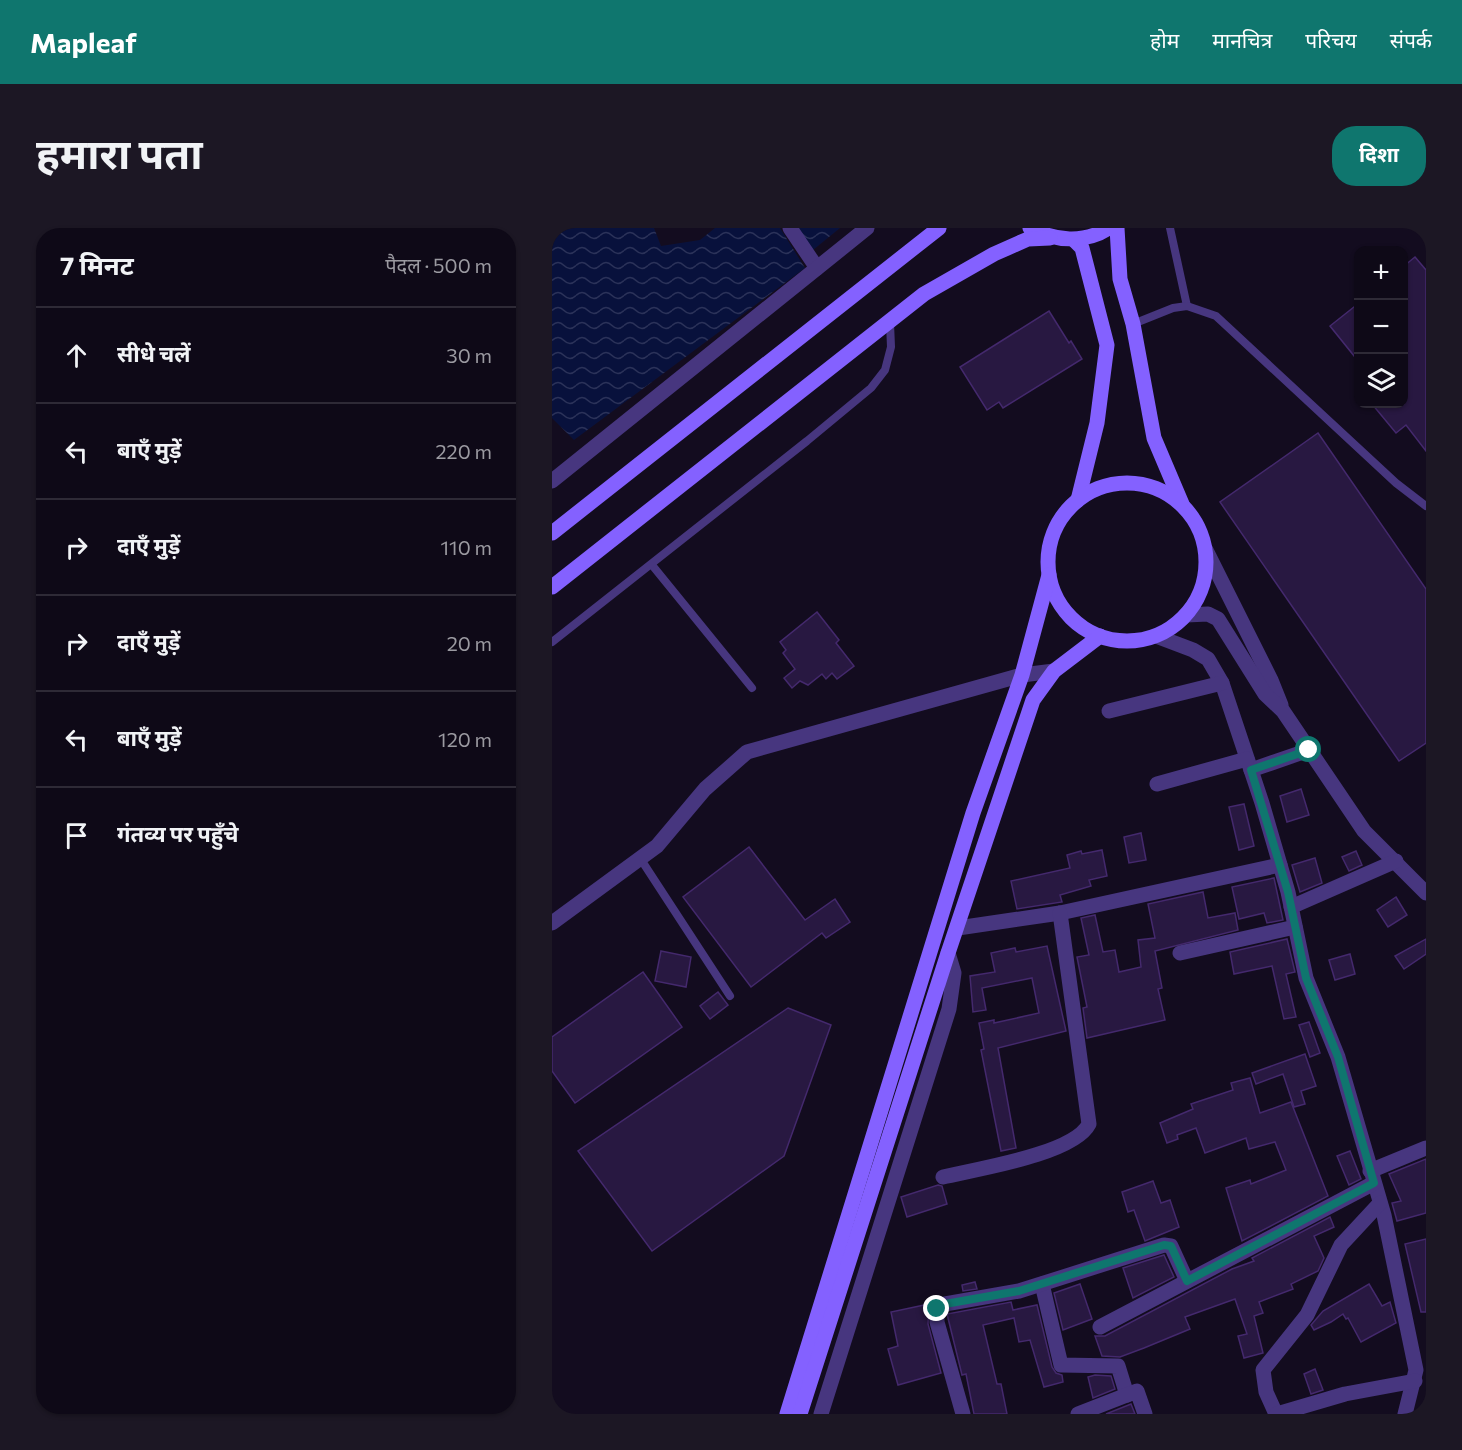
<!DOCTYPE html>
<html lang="hi">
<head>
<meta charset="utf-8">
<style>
  :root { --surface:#0e0917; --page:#1c1724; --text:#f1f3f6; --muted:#9b9aa1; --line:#2e2a36; --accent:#0f766e }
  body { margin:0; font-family:Commissioner,"Noto Sans Devanagari",sans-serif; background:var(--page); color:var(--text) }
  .controls { position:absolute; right:18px; top:18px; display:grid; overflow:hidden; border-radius:12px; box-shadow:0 2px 4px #0004 }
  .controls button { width:54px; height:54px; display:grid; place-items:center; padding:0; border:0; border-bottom:2px solid var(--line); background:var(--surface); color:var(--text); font:30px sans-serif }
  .stop { position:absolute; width:18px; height:18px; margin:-14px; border:4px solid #0f766e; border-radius:50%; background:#fff }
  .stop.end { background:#0f766e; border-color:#fff; box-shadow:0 2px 6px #0008 }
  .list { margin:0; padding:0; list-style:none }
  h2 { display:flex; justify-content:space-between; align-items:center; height:78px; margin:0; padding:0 24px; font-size:26px }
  h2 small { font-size:20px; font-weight:400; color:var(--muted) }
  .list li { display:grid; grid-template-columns:39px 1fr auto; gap:18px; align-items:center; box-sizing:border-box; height:96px; padding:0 24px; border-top:2px solid var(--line) }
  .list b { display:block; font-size:22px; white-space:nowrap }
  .list em { font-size:20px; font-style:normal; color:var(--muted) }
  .icon { flex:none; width:33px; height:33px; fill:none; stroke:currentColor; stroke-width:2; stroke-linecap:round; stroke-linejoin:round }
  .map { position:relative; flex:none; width:874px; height:1186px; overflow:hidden; border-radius:24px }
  header { display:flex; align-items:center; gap:36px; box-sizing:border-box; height:84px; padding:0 30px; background:var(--accent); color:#fff }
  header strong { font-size:28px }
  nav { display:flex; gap:33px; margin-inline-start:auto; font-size:21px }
  .intro { display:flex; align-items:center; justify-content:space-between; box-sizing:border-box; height:144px; padding:0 36px }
  h1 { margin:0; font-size:42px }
  .button { padding:15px 27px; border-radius:24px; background:var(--accent); color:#fff; font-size:21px; font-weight:700 }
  main { display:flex; gap:36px; padding:0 36px }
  aside { flex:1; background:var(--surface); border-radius:24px; box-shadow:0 2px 4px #0004 }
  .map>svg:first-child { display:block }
  .water { fill:url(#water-waves) }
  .building { fill:#281841; stroke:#44296d; stroke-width:1.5 }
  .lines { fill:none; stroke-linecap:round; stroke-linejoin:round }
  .lane { stroke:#47367f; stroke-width:8 }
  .street { stroke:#47367f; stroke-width:15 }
  .secondary { stroke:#8461ff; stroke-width:15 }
  .route { stroke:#0f766e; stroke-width:8 }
</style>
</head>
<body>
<header>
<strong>Mapleaf</strong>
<nav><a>होम</a><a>मानचित्र</a><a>परिचय</a><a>संपर्क</a></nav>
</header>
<div class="intro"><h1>हमारा पता</h1><a class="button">दिशा</a></div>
<main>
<aside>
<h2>7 मिनट<small>पैदल · 500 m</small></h2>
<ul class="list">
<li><svg class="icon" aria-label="ahead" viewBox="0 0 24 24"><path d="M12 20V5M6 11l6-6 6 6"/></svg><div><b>सीधे चलें</b></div><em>30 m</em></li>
<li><svg class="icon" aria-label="left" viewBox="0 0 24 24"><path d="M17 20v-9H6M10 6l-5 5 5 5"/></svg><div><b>बाएँ मुड़ें</b></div><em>220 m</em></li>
<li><svg class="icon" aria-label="right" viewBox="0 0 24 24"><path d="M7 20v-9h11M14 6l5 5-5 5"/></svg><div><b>दाएँ मुड़ें</b></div><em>110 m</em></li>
<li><svg class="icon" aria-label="right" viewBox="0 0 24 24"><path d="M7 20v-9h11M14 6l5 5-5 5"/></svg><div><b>दाएँ मुड़ें</b></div><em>20 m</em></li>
<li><svg class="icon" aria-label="left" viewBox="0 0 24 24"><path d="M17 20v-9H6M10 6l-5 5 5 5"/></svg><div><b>बाएँ मुड़ें</b></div><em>120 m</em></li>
<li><svg class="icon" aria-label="arrive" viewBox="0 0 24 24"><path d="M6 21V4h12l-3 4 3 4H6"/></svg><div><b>गंतव्य पर पहुँचे</b></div></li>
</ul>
</aside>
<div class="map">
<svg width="874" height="1186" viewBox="0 0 874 1186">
  <defs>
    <pattern id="water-waves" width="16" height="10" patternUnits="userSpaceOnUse" patternTransform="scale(1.5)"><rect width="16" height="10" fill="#08113c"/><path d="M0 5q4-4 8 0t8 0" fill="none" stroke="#2b3259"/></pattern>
  </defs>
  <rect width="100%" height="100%" fill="#130c1f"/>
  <g class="water">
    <polygon points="0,0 102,0 109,18 148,12 163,0 228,0 253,40 22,212 0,190"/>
    <polygon points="246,0 288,0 261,22"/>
  </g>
  <g class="building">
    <polygon points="863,29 874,42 874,223 854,197 844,205 820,176 852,176 852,38"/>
    <polygon points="807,75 807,134 778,98"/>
    <polygon points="497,83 517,115 519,113 530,131 451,180 447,174 435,182 408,139"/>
    <polygon points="766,205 874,361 874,515 847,533 668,274"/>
    <polygon points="265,384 287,412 284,415 302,438 285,451 280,445 274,451 270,446 256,457 248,453 240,460 232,450 243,441 231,425 234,422 228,414"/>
    <polygon points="749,561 757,587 735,594 728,568"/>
    <polygon points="692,576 702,618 687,622 677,579"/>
    <polygon points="589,605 594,632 577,635 572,609"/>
    <polygon points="197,619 253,692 283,671 298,694 274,710 270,705 199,759 131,669"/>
    <polygon points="550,622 555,648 537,652 539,658 508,667 510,674 465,681 459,653 518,640 515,627 529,623 530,626"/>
    <polygon points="804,623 810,637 797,643 790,629"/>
    <polygon points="763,630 770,655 748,664 740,637"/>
    <polygon points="722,650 731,692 715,695 712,685 687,691 680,659"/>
    <polygon points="651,664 656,690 683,685 686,702 603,723 610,760 606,761 613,792 535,810 531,780 535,779 525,729 537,727 529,690 543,687 551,724 563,722 567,744 589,739 586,712 603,710 596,676"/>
    <polygon points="844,669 855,687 836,699 825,682"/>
    <polygon points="735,711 743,744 734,746 744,789 732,791 720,738 682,746 678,724"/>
    <polygon points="874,711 874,726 852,741 843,728"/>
    <polygon points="495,718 514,803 446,820 464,920 449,923 429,822 432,821 427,795 442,792 442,795 487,785 480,750 430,760 434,782 421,784 418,748 443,744 439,725 463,720 464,724"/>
    <polygon points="109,723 139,729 134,759 103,753"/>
    <polygon points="798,726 803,746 783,752 777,732"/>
    <polygon points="91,744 130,799 23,875 0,843 0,809"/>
    <polygon points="166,764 176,777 158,791 148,778"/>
    <polygon points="236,780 279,797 232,928 100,1023 26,923"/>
    <polygon points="757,794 768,825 758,829 747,797"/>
    <polygon points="753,826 764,858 749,863 753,876 742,879 731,846 704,856 700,845"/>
    <polygon points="698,850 708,885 739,874 776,968 690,1013 674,960 698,952 699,956 734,942 723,914 697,921 694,910 653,925 644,900 625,907 626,911 615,915 608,895 641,881 639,876 681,862 679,855"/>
    <polygon points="798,923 809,951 797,957 785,928"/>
    <polygon points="874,931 874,985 845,993 840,975 849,973 837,946"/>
    <polygon points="601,953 609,975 618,972 627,999 593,1013 582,982 576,984 570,964"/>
    <polygon points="386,957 390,958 395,976 355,989 349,969"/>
    <polygon points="778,989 782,999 762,1008 772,1030 766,1043 739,1056 741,1061 707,1074 711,1085 702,1088 711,1125 692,1130 686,1108 695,1106 683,1071 633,1089 638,1101 592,1120 568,1129 550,1128 543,1108 553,1108 680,1041 702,1033 700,1030"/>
    <polygon points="874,1011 874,1084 869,1084 853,1016"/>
    <polygon points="612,1027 622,1049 581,1070 571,1040"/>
    <polygon points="423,1054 425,1061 411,1063 410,1057"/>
    <polygon points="528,1056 540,1091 511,1102 502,1065"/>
    <polygon points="817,1056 830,1078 838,1074 844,1095 809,1114 796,1090 794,1091 791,1086 779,1094 762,1102 759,1097 771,1083"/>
    <polygon points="459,1074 461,1082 485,1077 500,1139 504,1145 510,1147 511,1154 492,1159 478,1112 467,1114 462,1090 431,1097 445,1156 449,1156 455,1186 422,1186 414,1146 410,1147 395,1086"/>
    <polygon points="377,1076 376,1096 389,1145 346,1157 336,1121 346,1118 339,1084"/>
    <polygon points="763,1141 771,1162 759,1166 752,1146"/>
    <polygon points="543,1147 559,1148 563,1161 541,1170 536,1149"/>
    <polygon points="579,1176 583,1186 554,1186"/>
  </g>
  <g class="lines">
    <g class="lane">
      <polyline points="618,0 635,78"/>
      <polyline points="581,96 621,80 635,78 664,88 844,255 874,278"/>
      <polyline points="100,337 200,460"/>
      <polyline points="0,414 255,213 319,160 333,142 339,119 338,95"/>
      <polyline points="88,630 178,768"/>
    </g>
    <g class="street">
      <polyline points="238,0 265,40"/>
      <polyline points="0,253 315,0"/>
      <polyline points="654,322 719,452 729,477"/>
      <polyline points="634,387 656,386 666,391 713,466 731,483 812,603 874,665"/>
      <polyline points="604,408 641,422 656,431 670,455 710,575 736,664 754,750 786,829 832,987 864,1142 853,1186"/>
      <polyline points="557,483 670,455"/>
      <polyline points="699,542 757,522"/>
      <polyline points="605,556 695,531"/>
      <polyline points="739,679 844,633"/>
      <polyline points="0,695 105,618 153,561 195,524 470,447 502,443"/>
      <polyline points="406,700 508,685 728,637"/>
      <polyline points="628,725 743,699"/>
      <polyline points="818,943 874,920"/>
      <path d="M391,949C425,941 522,926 537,896L508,685"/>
      <polyline points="490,1056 509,1137 566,1138 575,1167"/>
      <polyline points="548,1099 822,955"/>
      <polyline points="269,1186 397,781 402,745 396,725"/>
      <polyline points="411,1186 385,1094 385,1081 393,1076 467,1063 612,1017 619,1018 635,1053"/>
      <polyline points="526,1186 585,1163 593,1186"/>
      <polyline points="724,1186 714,1164 711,1142 755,1087 789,1017 828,975"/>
      <polyline points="725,1186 793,1166 863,1153"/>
    </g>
    <g class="secondary">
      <path d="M478,0C503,13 532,16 557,0"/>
      <polyline points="565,0 568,51 581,96 602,210 630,276"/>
      <polyline points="522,12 530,20 555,117 545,195 526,272"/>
      <circle cx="575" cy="334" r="79"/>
      <polyline points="0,305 387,0"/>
      <polyline points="0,359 372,66 442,26 476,11 498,10"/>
      <polyline points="235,1186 421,585 470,447 497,347"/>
      <polyline points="248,1186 396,725 481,472 502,443 548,408"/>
    </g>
  </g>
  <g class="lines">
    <polyline class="route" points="385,1081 393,1076 467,1063 612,1017 619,1018 635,1053 822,955 786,829 754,750 736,664 699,542 757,522"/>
  </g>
</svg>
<div class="controls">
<button>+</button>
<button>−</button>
<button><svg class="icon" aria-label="layers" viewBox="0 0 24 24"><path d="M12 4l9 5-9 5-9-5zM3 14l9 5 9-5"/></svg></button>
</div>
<div class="stop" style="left:757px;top:522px"></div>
<div class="stop end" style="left:385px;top:1081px"></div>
</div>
</main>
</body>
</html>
